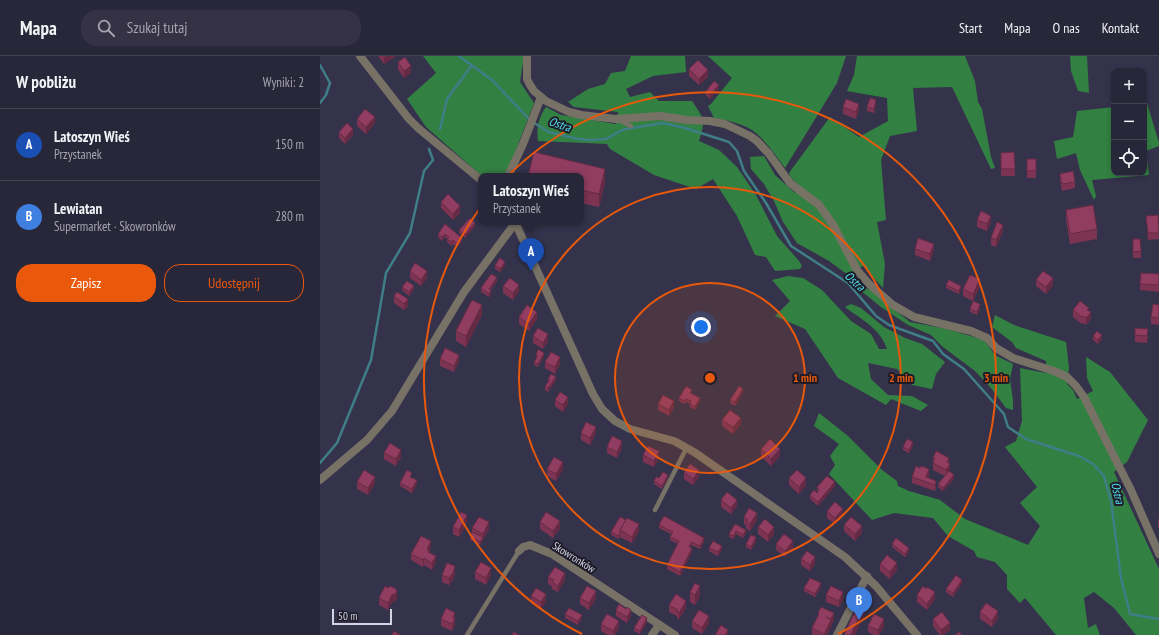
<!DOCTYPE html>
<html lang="pl">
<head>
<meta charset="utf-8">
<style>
  :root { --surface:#282639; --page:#343244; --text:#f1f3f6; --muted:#a5a5ae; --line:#444353; --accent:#ea580c }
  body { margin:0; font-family:"PT Sans Narrow",sans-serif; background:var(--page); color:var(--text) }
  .controls { position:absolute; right:12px; top:12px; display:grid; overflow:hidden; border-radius:8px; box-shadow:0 2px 6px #0003 }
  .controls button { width:36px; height:36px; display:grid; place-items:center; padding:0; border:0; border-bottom:1px solid var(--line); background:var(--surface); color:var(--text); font:20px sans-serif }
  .scale { position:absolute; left:12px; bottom:10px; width:60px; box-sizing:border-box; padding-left:4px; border:2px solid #d3d3e3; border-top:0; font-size:11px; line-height:14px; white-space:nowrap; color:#d3d3e3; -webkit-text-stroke:3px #1d1c28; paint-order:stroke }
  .you { position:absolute; left:381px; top:271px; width:14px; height:14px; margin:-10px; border:3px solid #fff; border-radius:50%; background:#1a73e8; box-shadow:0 0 0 6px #1a73e833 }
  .badge { display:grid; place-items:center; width:26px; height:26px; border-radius:50%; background:var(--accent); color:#fff; font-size:13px; font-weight:700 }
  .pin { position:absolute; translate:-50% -33px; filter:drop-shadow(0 1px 2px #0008) }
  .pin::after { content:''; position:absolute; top:21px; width:14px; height:12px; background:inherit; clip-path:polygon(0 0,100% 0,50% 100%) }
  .popup { position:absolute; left:158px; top:117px; width:106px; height:52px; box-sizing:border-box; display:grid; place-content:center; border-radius:8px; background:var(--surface); filter:drop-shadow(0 1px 3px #0005); font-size:13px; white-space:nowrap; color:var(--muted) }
  .popup b { font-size:15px; color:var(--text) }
  .popup::after { content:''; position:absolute; left:50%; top:100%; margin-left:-8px; border:8px solid transparent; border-top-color:var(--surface) }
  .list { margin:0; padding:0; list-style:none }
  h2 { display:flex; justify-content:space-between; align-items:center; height:52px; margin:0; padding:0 16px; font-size:17px }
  h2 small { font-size:13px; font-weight:400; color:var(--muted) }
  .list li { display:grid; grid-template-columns:26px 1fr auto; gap:12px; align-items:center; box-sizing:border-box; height:72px; padding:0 16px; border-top:1px solid var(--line) }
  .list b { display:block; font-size:15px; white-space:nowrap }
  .list p { margin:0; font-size:13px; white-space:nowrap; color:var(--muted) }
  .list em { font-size:13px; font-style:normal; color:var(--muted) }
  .actions { display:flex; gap:8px; padding:12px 16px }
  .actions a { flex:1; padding:9px 0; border:1px solid var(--accent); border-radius:16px; text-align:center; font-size:14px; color:var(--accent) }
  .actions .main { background:var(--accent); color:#fff }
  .icon { flex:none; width:22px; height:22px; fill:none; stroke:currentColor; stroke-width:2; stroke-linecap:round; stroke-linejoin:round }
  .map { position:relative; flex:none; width:839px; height:579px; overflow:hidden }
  header { display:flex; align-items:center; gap:24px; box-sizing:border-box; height:56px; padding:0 20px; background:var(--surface); border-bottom:1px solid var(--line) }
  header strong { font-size:19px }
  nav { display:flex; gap:22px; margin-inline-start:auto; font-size:14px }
  .search { width:280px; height:36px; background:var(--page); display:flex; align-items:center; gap:10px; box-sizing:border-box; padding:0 14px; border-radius:16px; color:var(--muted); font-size:15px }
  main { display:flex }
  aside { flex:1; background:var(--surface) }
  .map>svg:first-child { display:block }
  .forest { fill:#338043 }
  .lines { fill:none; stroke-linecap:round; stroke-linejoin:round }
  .stream { stroke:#3f7d87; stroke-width:2.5 }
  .service { stroke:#787266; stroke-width:4.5 }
  .minor { stroke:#787266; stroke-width:8 }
  .tertiary { stroke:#787266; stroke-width:8 }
  .wall { fill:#7d3453 }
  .shaded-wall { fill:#662b44 }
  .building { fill:#913d61; stroke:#662b44 }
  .ring { fill:none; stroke:#e8590c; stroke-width:2 }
  .labels { text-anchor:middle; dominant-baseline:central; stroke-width:4; stroke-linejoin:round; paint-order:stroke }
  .street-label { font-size:11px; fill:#d3d3e3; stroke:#1d1c28 }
  .water-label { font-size:12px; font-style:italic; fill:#53e0ef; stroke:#1d1c28 }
  .centre { fill:#e8590c; stroke:#1d1c28; stroke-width:2 }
  .ring-label { font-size:12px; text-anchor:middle; font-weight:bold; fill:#e8590c; stroke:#1d1c28; stroke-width:4; stroke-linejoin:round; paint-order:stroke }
</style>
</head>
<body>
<header>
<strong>Mapa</strong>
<div class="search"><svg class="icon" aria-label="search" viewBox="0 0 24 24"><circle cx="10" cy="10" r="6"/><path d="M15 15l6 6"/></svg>Szukaj tutaj</div>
<nav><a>Start</a><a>Mapa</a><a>O nas</a><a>Kontakt</a></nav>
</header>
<main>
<aside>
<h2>W pobliżu<small>Wyniki: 2</small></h2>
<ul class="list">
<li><span class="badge" style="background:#1a4fb4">A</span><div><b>Latoszyn Wieś</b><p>Przystanek</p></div><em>150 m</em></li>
<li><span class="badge" style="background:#3f7fe0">B</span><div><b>Lewiatan</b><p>Supermarket · Skowronków</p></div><em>280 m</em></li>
</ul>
<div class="actions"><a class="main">Zapisz</a><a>Udostępnij</a></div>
</aside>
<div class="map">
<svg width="839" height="579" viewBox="0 0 839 579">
  <rect width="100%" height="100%" fill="#35334c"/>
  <g class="forest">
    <polygon points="103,0 204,0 200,26 214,47 186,120 162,120 106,71 87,43 116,17"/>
    <path d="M311,0H365L366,16L333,20L306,33L310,41L330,36L339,45H372C384,63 386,63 379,85L399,94L417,111L436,139L457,180L479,205L482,210L480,213L455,215L446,201L435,199L417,160L393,123L376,133L334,119L290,93L287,88L218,85C216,72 219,61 226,51L241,59L296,68L298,56L254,51L248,46L268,33L285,28L291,17L305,15Z"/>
    <path d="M388,0H526L517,27L465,112C456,100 445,83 432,74C421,67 406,64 394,62L388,50L391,48L412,22Z"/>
    <polygon points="537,0 645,0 655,25 658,46 662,53 671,101 675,112 671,113 632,31 593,32 597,75 570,80 561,104 566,164 557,166 565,208 563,232 543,210 528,219 509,205 477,187 463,166 454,145 444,128 431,113 430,101 444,100 455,119 475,137 479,129 471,122 469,117 510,61 539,81 568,65 567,42 527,35 534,19"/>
    <polygon points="750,0 767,0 769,37 758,35 751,15"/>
    <polygon points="824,47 827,47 839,87 839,90 826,95 829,119 772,124 776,140 774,144 760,114 756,97 737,103 734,85 753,81 757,55 794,51 794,117 824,117"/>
    <path d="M468,220L483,222L502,234L531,265L551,278L559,293H567C560,272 542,264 525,251L531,248L541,252L564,271L585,282L602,288L625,306L616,318L612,333L592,329L577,313L548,307L551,323L568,339L592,340L608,349L601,355L571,343L566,349L518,322L485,273L455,260L470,245L452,224Z"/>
    <polygon points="544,231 556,237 566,247 590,266 627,273 664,284 675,299 693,308 690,323 693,345 693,354 686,352 671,332 655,315 623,291 611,279 588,269 561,251 540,234"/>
    <polygon points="675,259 694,269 746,286 749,312 747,328 753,334 757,343 773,335 767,322 766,301 790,316 828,364 807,406 794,416 839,513 839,579 816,579 794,552 774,536 764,542 768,572 776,568 780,579 736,579 705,542 700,547 687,533 687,519 675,506 657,501 654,495 628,480 613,462 574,457 552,464 509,418 515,409 510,400 519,388 494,370 499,357 528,380 562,414 577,425 578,430 589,435 620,444 645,463 708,489 720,470 700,447 717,431 685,391 696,385 702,365 700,312 726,317 726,305 696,292 692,286 672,271"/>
  </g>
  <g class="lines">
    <g class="stream">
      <polyline points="139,0 172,24 210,64"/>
      <polyline points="0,9 10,27 6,39 0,47"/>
      <polyline points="214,67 229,76 258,83 270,84 286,83 302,74 312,72 343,67 365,72 409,86 417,95 424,115 446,147 471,190 528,227 556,260 569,269 613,285 623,298 644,313 684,358 688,371 706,383 759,400 773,408 784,420 791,445 801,522 810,558 839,563"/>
      <polyline points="120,73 127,43 152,9"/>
      <polyline points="0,407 17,387 51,304 66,217 90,177 104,115 113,104 109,93"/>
    </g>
    <g class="service">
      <polyline points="299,64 311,70"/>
      <polyline points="335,454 367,391"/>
      <polyline points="147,579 199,495"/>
    </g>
    <g class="minor">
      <polyline points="207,0 207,23 210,29 214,35 226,45 249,56 261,59 296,63 340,60 367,64 390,65 405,68 430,80 437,85 449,98 470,127 499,149 512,167 537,214 549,228 573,249 594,261 651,275 667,282 676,292 693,302 734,315 747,321 756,330 764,341 811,434 839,498"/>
      <polyline points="188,120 203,88 221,41"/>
      <polyline points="0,424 47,384 72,355 144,236 196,166"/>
      <polyline points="199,495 203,491 210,489 232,498 355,579"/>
      <polyline points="332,579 339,569"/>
      <polyline points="517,579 547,520"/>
    </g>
    <g class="tertiary">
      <polyline points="40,0 89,63 98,72 161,124"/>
      <polyline points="195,166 273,338 282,353 295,365 310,373 354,385 374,396 525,501 556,530 597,579"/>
    </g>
  </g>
  <g class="wall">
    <polygon points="58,0 76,0 64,8"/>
    <polygon points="78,6 91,17 84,22 78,13"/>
    <polygon points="369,13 388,21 379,29 369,20"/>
    <polygon points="399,32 390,43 386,39 386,35"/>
    <polygon points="556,47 554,57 547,55 547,51"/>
    <polygon points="523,51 539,54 536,63 523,58"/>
    <polygon points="37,63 55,67 46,78 37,70"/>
    <polygon points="19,76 33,79 25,88 19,82"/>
    <polygon points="694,96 695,120 681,120 681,97"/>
    <rect x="707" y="103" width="9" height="19"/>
    <polygon points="740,118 755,126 755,132 742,135 740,124"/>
    <polygon points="261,120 285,127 279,151 261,147"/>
    <polygon points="121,146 140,157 133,164 121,152"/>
    <polygon points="746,154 777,173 777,183 750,188 746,164"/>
    <polygon points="826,160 839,171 839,183 828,184"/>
    <polygon points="657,164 671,166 667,175 657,171"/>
    <polygon points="125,168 142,185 137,191 133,188 132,190 127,186 127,183 125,181 122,185 118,181 118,178"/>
    <polygon points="155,170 145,182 139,177 139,174"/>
    <polygon points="683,175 676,191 671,189 671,182"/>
    <polygon points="813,183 821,195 821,202 813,202"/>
    <polygon points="595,193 614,194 610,205 595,199"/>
    <polygon points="175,209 185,209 180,216 175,213"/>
    <polygon points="90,215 107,222 101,230 90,222"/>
    <polygon points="839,218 839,236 820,234 820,228"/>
    <polygon points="716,224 733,229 726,238 716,230"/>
    <polygon points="177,225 171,234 171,238 169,241 161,236 161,232"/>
    <polygon points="626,229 641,234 639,238 626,232"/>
    <polygon points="183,230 199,235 193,244 183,237"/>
    <polygon points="660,230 653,245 643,240 643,233"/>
    <polygon points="82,231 94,233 89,240 82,234"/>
    <polygon points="74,240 88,250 84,254 74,247"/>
    <polygon points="839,249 839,269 831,268 831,261"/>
    <polygon points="660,252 657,259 650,256 650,253"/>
    <polygon points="753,254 769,255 771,263 766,269 763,267 762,268 753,261"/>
    <polygon points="162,259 146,291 136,285 136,275"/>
    <polygon points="199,261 217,263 209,275 199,268"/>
    <polygon points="815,279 828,280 827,287 815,286"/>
    <polygon points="213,280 228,285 223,293 213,287"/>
    <polygon points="773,280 782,283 778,288 773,284"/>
    <polygon points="216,299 224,300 218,311 214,309 214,306 216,302"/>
    <polygon points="120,303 139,305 134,316 120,310"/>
    <polygon points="225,306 240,308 235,318 225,312"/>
    <polygon points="228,323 236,324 228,336 225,334 225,330 228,326"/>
    <polygon points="423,336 415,350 410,347 410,344"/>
    <polygon points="372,337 380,345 375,354 370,351 370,348 366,346 365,348 359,345 359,342"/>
    <polygon points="235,344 248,348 243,356 235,350"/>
    <polygon points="338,348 354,352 349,360 338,354"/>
    <polygon points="402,364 421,368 413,378 402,370"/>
    <polygon points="261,377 276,377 270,389 261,384"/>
    <polygon points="593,389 589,397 583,394 583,391"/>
    <polygon points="287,391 302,392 297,402 287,397"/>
    <polygon points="441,393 460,400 451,410 441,400"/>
    <polygon points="64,397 81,401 76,410 64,403"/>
    <polygon points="323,399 339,402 334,411 323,406"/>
    <polygon points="613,402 629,402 629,415 634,423 623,435 618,431 618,428 625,420 613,414"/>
    <polygon points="227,413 243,413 236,425 227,420"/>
    <polygon points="364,416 379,421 373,429 364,423"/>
    <polygon points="609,420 608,422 616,425 616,432 615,435 592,427 592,421"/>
    <polygon points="92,421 92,422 97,428 92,437 80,430 80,427"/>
    <polygon points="339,422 348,423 342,433 334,428 334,425"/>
    <polygon points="469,422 486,429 479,438 469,429"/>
    <polygon points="37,426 55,427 48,439 37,433"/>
    <polygon points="515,430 498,450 490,443 490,439 497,437 498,436 497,435 497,431"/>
    <polygon points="401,444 417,450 411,458 401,451"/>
    <polygon points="507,455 523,460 515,468 507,462"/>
    <polygon points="424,461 437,464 430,475 426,472 426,469 424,468"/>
    <polygon points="839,462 839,472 838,471 838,464"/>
    <polygon points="306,464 319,475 312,487 300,481 300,480 299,483 291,479 291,476"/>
    <polygon points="147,466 139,481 133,478 133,471"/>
    <polygon points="220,466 240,472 233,482 220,473"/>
    <polygon points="415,468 426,477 423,482 416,478 414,483 409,481 409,478"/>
    <polygon points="339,469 384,486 380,493 371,489 370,491 372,496 360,520 347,513 347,509 358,488 350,484 350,481 351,478 339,472"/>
    <polygon points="524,469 542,477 535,485 524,475"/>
    <polygon points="438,471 454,478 448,486 438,478"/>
    <polygon points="152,472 169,473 160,489 150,484 150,480 152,476"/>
    <polygon points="436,485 431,494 426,491 426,488"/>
    <polygon points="456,488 473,492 465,501 456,494"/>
    <polygon points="572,488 589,496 585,501 572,491"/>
    <polygon points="111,492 109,496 116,506 112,514 104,509 103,511 91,504 91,498"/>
    <polygon points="389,492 402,493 398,500 389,495"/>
    <polygon points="481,503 495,508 490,515 481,509"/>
    <polygon points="560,508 577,514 570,523 560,515"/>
    <polygon points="155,516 171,519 166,529 155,523"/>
    <polygon points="135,517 133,524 129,529 122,526 122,519"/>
    <polygon points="228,521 245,524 238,536 232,533 232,530 228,528"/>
    <polygon points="642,527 633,541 626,536 626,533"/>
    <polygon points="501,531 495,541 484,535 484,532"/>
    <polygon points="370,536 380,540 375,549 370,546"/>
    <polygon points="506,539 523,543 519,551 506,546"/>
    <polygon points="597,539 615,543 607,554 597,546"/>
    <polygon points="211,540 226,545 221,553 211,547"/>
    <polygon points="59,542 77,543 75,545 72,546 68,554 59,549"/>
    <polygon points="260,542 276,542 269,554 260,548"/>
    <polygon points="349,549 366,552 359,563 357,562 357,560 349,556"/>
    <polygon points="296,554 311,560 307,567 296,560"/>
    <polygon points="660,556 678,562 672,571 660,563"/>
    <polygon points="498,557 514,564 507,579 492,579 492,572 498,560"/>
    <polygon points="245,558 262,562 258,569 245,562"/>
    <polygon points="121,563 135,563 135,569 132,575 121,570"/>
    <polygon points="613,563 630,574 623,579 620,579 613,570"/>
    <polygon points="372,565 389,567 382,578 372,572"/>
    <polygon points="327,566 320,578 314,575 314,572"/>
    <polygon points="281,568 299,572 295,579 288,579 281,575"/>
    <polygon points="548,570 564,570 559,579 554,579 548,576"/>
  </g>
  <g class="shaded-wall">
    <polygon points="66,0 76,0 64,8 64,2"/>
    <polygon points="91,10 91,17 84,22 84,15"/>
    <polygon points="388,14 388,21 379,29 379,23"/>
    <polygon points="399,29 399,32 390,43 390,39"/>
    <polygon points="556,44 556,47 554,57 554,53"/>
    <polygon points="539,48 539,54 536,63 536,56"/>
    <polygon points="55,61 55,67 46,78 46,71"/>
    <polygon points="33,73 33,79 25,88 25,82"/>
    <polygon points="285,113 285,127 279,151 279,138"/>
    <polygon points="140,150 140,157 133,164 133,158"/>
    <polygon points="671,160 671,166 667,175 667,168"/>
    <polygon points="155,167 155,170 145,182 145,179"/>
    <polygon points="683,169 683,175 676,191 676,184"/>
    <polygon points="125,178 125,181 122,185 122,181"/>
    <polygon points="142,182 142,185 137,191 137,188"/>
    <polygon points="133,184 133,188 132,190 132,186"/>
    <polygon points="614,188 614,194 610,205 610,198"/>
    <polygon points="185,206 185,209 180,216 180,213"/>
    <polygon points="107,215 107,222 101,230 101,224"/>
    <polygon points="177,221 177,225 169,236 169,233"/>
    <polygon points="733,222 733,229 726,238 726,231"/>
    <polygon points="660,223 660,230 653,245 653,238"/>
    <polygon points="199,229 199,235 193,244 193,237"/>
    <polygon points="94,230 94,233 89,240 89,236"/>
    <polygon points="641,230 641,234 639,238 639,235"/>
    <polygon points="171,234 171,238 169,241 169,238"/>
    <polygon points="88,243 88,250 84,254 84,248"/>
    <polygon points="660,248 660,252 657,259 657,256"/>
    <polygon points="162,249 162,259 146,291 146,280"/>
    <polygon points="217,256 217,263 209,275 209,268"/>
    <polygon points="771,256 771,263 766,269 766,262"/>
    <polygon points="228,278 228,285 223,293 223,287"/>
    <polygon points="782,279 782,283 778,288 778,284"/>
    <polygon points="224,297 224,300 218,311 218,308"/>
    <polygon points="139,299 139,305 134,316 134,310"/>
    <polygon points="240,301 240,308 235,318 235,311"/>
    <polygon points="236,321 236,324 228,336 228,332"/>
    <polygon points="423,333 423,336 415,350 415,346"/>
    <polygon points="248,341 248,348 243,356 243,349"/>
    <polygon points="380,342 380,345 375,354 375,351"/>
    <polygon points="354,345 354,352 349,360 349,354"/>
    <polygon points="421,362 421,368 413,378 413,371"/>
    <polygon points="276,371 276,377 270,389 270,382"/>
    <polygon points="302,385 302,392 297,402 297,396"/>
    <polygon points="593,386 593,389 589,397 589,394"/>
    <polygon points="460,393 460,400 451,410 451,403"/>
    <polygon points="81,394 81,401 76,410 76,403"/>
    <polygon points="339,395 339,402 334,411 334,405"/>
    <polygon points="629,402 630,414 626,421 627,406"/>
    <polygon points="243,406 243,413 236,425 236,418"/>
    <polygon points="609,413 609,420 607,426 606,421"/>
    <polygon points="379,414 379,421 373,429 373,423"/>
    <polygon points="348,419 348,423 342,433 342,430"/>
    <polygon points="634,419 634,423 623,435 623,432"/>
    <polygon points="55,421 55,427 48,439 48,432"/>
    <polygon points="486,422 486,429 479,438 479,431"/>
    <polygon points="97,424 97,428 92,437 92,433"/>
    <polygon points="616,425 616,432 615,435 615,429"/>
    <polygon points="515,426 515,430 498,450 498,446"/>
    <polygon points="417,444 417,450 411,458 411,452"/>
    <polygon points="523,453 523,460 515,468 515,462"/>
    <polygon points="437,457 437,464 430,475 430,468"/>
    <polygon points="147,459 147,466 139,481 139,474"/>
    <polygon points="240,465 240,472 233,482 233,475"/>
    <polygon points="169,466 169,473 160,489 160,486 163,481 163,478"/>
    <polygon points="319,468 319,475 312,487 312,481"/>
    <polygon points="542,470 542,477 535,485 535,478"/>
    <polygon points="454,471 454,478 448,486 448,479"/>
    <polygon points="426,474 426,477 423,482 423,479"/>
    <polygon points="416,475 416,478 414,483 414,480"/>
    <polygon points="436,481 436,485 431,494 431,491"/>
    <polygon points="384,482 384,486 380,493 380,490"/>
    <polygon points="111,485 111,492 109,496 109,501 107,493"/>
    <polygon points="473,485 473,492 465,501 465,495"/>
    <polygon points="402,490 402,493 398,500 398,496"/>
    <polygon points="372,492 372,496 360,520 360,516"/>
    <polygon points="589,492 589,496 585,501 585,498"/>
    <polygon points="116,500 116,506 112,514 112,507"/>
    <polygon points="495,501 495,508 490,515 490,509"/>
    <polygon points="104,502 104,509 103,511 103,504"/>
    <polygon points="577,507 577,514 570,523 570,516"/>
    <polygon points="135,510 135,517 133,524 129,529 129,522"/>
    <polygon points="171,512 171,519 166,529 166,522"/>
    <polygon points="245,517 245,524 238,536 238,530"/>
    <polygon points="642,524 642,527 633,541 633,537"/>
    <polygon points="501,527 501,531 495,541 495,538"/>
    <polygon points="380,530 380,540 375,549 375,539"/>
    <polygon points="276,535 276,542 269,554 269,547"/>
    <polygon points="77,536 77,543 75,545 72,546 68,554 68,547 72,539"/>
    <polygon points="523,536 523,543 519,551 519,545"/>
    <polygon points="615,536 615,543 607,554 607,548"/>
    <polygon points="226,538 226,545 221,553 221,546"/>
    <polygon points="549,538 549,549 535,579 531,579"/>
    <polygon points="366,545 366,552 359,563 359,557"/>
    <polygon points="311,554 311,560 307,567 307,561"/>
    <polygon points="678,555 678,562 672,571 672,565"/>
    <polygon points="135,557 135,569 132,575 133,562"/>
    <polygon points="514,557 514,564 511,570 511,563"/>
    <polygon points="262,559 262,562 258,569 258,565"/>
    <polygon points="389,560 389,567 382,578 382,572"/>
    <polygon points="327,562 327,566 320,578 320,575"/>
    <polygon points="564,563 564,570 559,579 558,579 558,574"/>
    <polygon points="511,564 511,571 507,579 504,579"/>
    <polygon points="299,565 299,572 295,579 293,579 293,575"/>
    <polygon points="630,567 630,574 623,579 621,579 621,574"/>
    <polygon points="408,574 408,577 407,579 405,579"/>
  </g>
  <g class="building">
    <polygon points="85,1 91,10 84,15 78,6"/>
    <polygon points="378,4 388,14 379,23 369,13"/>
    <polygon points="394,25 399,29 390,39 386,35"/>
    <polygon points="550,42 556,44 554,53 547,51"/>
    <polygon points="526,43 539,48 536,56 523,51"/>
    <polygon points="45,53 55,61 46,71 37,63"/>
    <polygon points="27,67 33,73 25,82 19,76"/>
    <polygon points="214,96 285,113 279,138 261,134 261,120 208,120"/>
    <polygon points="694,96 695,113 681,113 681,97"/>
    <rect x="707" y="103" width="9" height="12"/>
    <polygon points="753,115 755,126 742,128 740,118"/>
    <polygon points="128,138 140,150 133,158 121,146"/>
    <polygon points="773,149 777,173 750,178 746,154"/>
    <polygon points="661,155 671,160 667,168 657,164"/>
    <polygon points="838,159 839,177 828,177 826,160"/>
    <polygon points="150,162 155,167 145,179 139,174"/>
    <polygon points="677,166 683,169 676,184 671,182"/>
    <polygon points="125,168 142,182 137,188 133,184 132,186 127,183 129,181 125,178 122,181 118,178"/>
    <polygon points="598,182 614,188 610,198 595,193"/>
    <polygon points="813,183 820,183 821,195 813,196"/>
    <polygon points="180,202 185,206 180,213 175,209"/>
    <polygon points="95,207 107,215 101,224 90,215"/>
    <polygon points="723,215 733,222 726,231 716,224"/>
    <polygon points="821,217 839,218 839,229 820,228"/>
    <polygon points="171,218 177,221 169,233 171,234 169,238 161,232"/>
    <polygon points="650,219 660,223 653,238 643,233"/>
    <polygon points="190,222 199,229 193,237 183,230"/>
    <polygon points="629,224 641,230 639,235 626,229"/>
    <polygon points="87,225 94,230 89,236 82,231"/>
    <polygon points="77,236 88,243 84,248 74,240"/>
    <polygon points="152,244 162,249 146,280 136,275"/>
    <polygon points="653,245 660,248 657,256 650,253"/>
    <polygon points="760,245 769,252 767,254 771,256 766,262 763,260 762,261 753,254"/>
    <polygon points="833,248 839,249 839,262 831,261"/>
    <polygon points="207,249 217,256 209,268 199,261"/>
    <polygon points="218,272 228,278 223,287 213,280"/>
    <polygon points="815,272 828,273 827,280 815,279"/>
    <polygon points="777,275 782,279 778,284 773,280"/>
    <polygon points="125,292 139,299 134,310 120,303"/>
    <polygon points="218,293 224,297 218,308 214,306 218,300 216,299"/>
    <polygon points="231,296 240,301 235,311 225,306"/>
    <polygon points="231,318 236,321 228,332 225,330 230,324 228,323"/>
    <polygon points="366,330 372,334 370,337 380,342 375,351 370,348 371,345 366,343 365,345 359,342"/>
    <polygon points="419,330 423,333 415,346 410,344"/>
    <polygon points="240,336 248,341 243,349 235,344"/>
    <polygon points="343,339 354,345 349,354 338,348"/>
    <polygon points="410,354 421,362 413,371 402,364"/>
    <polygon points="266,366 276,371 270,382 261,377"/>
    <polygon points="292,380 302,385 297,396 287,391"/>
    <polygon points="450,383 460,393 451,403 441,393"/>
    <polygon points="587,383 593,386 589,394 583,391"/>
    <polygon points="70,387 81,394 76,403 64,397"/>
    <polygon points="328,390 339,395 334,405 323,399"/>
    <polygon points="616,395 629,402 627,406 630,408 626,414 613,407 615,403 613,402"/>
    <polygon points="234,401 243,406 236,418 227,413"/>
    <polygon points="370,408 379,414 373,423 364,416"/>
    <polygon points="596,410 600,412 601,410 609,413 606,421 616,425 615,429 592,421"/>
    <polygon points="44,414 55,421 48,432 37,426"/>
    <polygon points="87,414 92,417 90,421 97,424 92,433 80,427"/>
    <polygon points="477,414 486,422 479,431 469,422"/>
    <polygon points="629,415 634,419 623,432 618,428"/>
    <polygon points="343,416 348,419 342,430 334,425 336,421 339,422"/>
    <polygon points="507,420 515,426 498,446 490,439 494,434 497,437 499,434 497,431"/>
    <polygon points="407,436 417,444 411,452 401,444"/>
    <polygon points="515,446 523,453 515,462 507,455"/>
    <polygon points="429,452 437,457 430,468 426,466 428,464 424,461"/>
    <polygon points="141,456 147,459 139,474 133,471"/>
    <polygon points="226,456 240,465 233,475 220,466"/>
    <polygon points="344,460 384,482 380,490 371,486 369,491 372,492 360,516 347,509 359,485 350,481 353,476 339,469"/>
    <polygon points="159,461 169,466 163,478 152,472"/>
    <polygon points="300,461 306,464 300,474 300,477 299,480 291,476"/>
    <polygon points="531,461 542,470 535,478 524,469"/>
    <polygon points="307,462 319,468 312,481 300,474"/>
    <polygon points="445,463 454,471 448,479 438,471"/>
    <polygon points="415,468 426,474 423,479 416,475 414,480 409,478"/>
    <polygon points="152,476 163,481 160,486 150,480"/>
    <polygon points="464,478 473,485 465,495 456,488"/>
    <polygon points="431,479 436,481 431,491 426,488"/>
    <polygon points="101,480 111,485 107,493 109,494 108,496 116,500 112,507 104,502 103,504 91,498"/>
    <polygon points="576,482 589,492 585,498 572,488"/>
    <polygon points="393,485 402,490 398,496 389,492"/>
    <polygon points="487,495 495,501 490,509 481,503"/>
    <polygon points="567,499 577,507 570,516 560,508"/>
    <polygon points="161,506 171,512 166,522 155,516"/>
    <polygon points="127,507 135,510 133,517 129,522 122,519"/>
    <polygon points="235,511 245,517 238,530 232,526 234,524 228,521"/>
    <polygon points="636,519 642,524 633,537 626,533"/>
    <polygon points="490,522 501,527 495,538 484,532"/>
    <polygon points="375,527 380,530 375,539 370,536"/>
    <polygon points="65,530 68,532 70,530 76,533 77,536 75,538 72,539 68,547 59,542"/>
    <polygon points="267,530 276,535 269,547 260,542"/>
    <polygon points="511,530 523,536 519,545 506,539"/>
    <polygon points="603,530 606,533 607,531 615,536 607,548 597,539"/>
    <polygon points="216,532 226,538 221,546 211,540"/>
    <polygon points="543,537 549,538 531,579 524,579"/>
    <polygon points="356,538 366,545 359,557 357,555 358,554 349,549"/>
    <polygon points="666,547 678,555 672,565 660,556"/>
    <polygon points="299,548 306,553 307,551 311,554 307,561 296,554"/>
    <polygon points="501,551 514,557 511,563 506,561 511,564 504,578 492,572 499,558 498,557"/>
    <polygon points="126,552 135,557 133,562 135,563 132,568 121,563"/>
    <polygon points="249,552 262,559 258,565 245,558"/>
    <polygon points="379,554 389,560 382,572 372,565"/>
    <polygon points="622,556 630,567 621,574 613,563"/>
    <polygon points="287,558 299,565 293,575 281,568"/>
    <polygon points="554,558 564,563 558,574 548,570"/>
    <polygon points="322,559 327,562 320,575 314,572"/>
    <polygon points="401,569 408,574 405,579 395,579"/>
    <polygon points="74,575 80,579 72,579"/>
    <polygon points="194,576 199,579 192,579"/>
    <polygon points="639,576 642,579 635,579"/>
  </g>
  <circle cx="390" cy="322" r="95" fill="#e8590c" fill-opacity=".12"/>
  <g class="ring">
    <circle cx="390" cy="322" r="95"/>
    <circle cx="390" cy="322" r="191"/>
    <path d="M262 578A286 286 0 1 1 518 578"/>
  </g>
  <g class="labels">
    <g class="street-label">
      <text transform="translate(254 501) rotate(32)">Skowronków</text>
    </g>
    <g class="water-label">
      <text transform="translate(240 68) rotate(19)">Ostra</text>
      <text transform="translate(535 225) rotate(43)">Ostra</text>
      <text transform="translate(798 437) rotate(77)">Ostra</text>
    </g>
  </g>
  <circle cx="390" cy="322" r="6" class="centre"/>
  <g class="ring-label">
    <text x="485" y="326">1 min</text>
    <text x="581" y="326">2 min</text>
    <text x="676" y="326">3 min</text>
  </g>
</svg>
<div class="controls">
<button>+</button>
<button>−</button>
<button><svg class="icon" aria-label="locate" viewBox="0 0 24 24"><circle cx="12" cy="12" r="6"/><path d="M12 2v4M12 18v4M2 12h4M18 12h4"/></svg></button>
</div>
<div class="scale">50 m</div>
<div class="you"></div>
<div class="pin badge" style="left:211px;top:215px;background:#1a4fb4">A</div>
<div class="popup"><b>Latoszyn Wieś</b>Przystanek</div>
<div class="pin badge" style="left:539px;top:564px;background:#3f7fe0">B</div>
</div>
</main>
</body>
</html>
